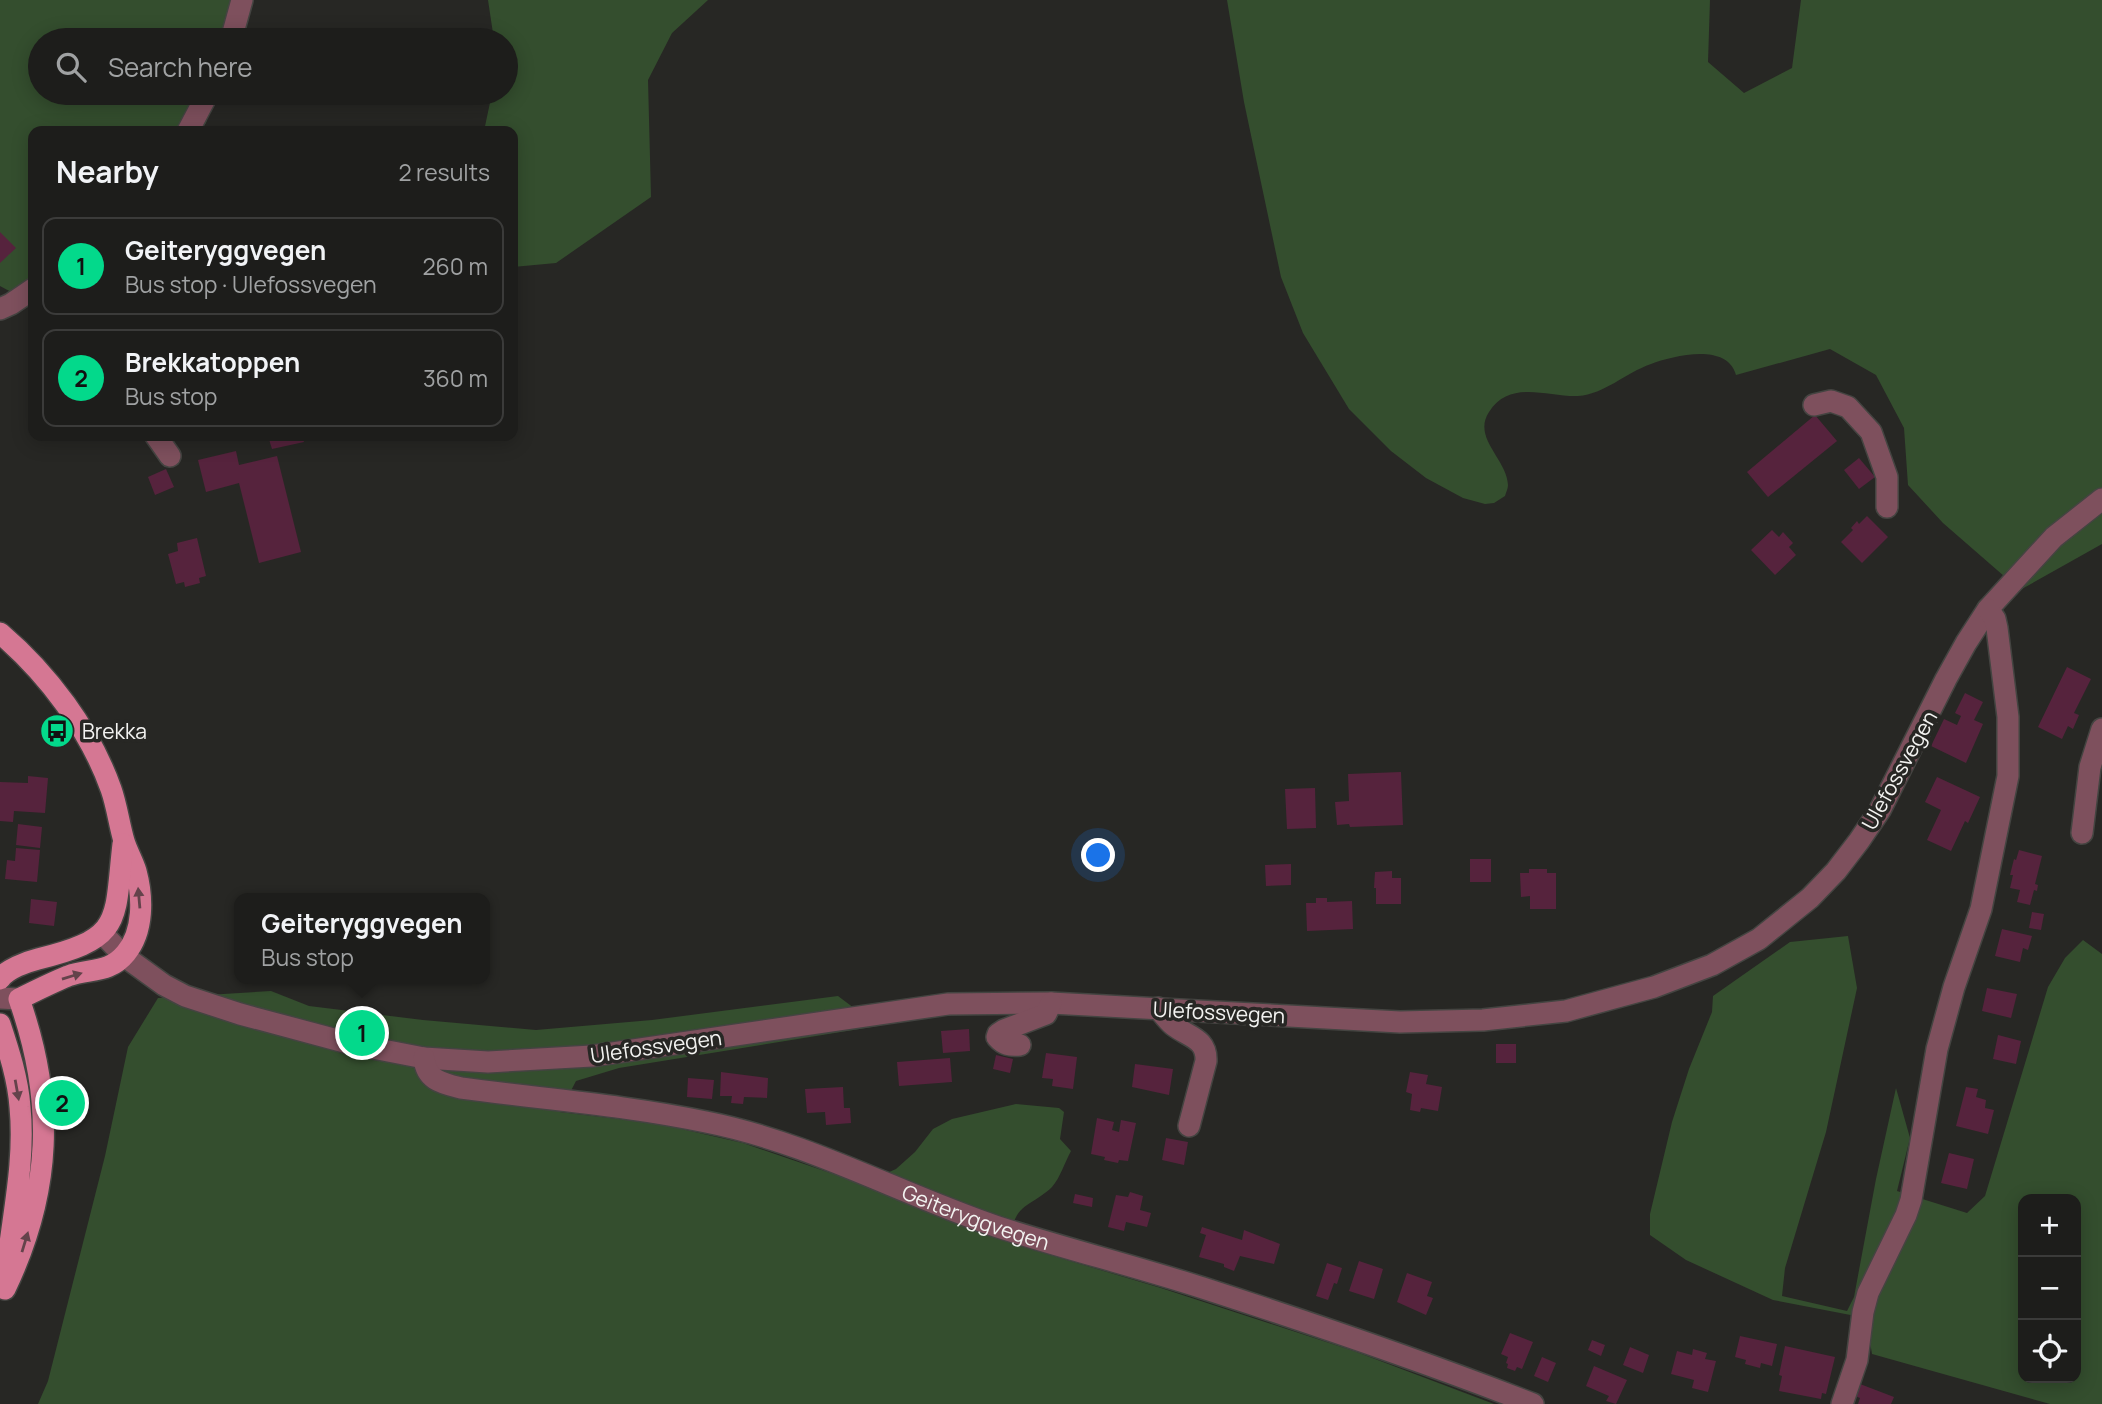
<!DOCTYPE html>
<html lang="en">
<head>
<meta charset="utf-8">
<style>
  :root { --surface:#1d1d1b; --page:#2a2a28; --text:#f1f3f6; --muted:#a0a2a3; --line:#3b3b3a; --accent:#03d98b }
  body { margin:0; font-family:Manrope,sans-serif; background:var(--page); color:var(--text) }
  .controls { position:absolute; right:21px; bottom:21px; display:grid; overflow:hidden; border-radius:14px; box-shadow:0 4px 18px #0003 }
  .controls button { width:63px; height:63px; display:grid; place-items:center; padding:0; border:0; border-bottom:2px solid var(--line); background:var(--surface); color:var(--text); font:35px sans-serif }
  .you { position:absolute; left:1099px; top:856px; width:24px; height:24px; margin:-18px; border:5px solid #fff; border-radius:50%; background:#1a73e8; box-shadow:0 0 0 10px #1a73e833 }
  .badge { display:grid; place-items:center; width:46px; height:46px; border-radius:50%; background:var(--accent); color:#111; font-size:23px; font-weight:700 }
  .pin { position:absolute; translate:-50% -50%; border:4px solid #fff; box-shadow:0 2px 7px #0006 }
  .popup { position:absolute; left:234px; top:893px; width:256px; height:91px; box-sizing:border-box; display:grid; place-content:center; border-radius:14px; background:var(--surface); filter:drop-shadow(0 2px 5px #0005); font-size:23px; white-space:nowrap; color:var(--muted) }
  .popup b { font-size:26px; color:var(--text) }
  .popup::after { content:''; position:absolute; left:50%; top:100%; margin-left:-14px; border:14px solid transparent; border-top-color:var(--surface) }
  .list { margin:0; padding:0; list-style:none }
  h2 { display:flex; justify-content:space-between; align-items:center; height:91px; margin:0; padding:0 28px; font-size:30px }
  h2 small { font-size:23px; font-weight:400; color:var(--muted) }
  .list li { display:grid; grid-template-columns:46px 1fr auto; gap:21px; align-items:center; box-sizing:border-box; height:98px; margin:0 14px 14px; padding:0 14px; border:2px solid var(--line); border-radius:14px }
  .list b { display:block; font-size:26px; white-space:nowrap }
  .list p { margin:0; font-size:23px; white-space:nowrap; color:var(--muted) }
  .list em { font-size:23px; font-style:normal; color:var(--muted) }
  .icon { flex:none; width:38px; height:38px; fill:none; stroke:currentColor; stroke-width:2; stroke-linecap:round; stroke-linejoin:round }
  .map { position:relative; flex:none; width:2102px; height:1404px; overflow:hidden }
  .search { position:absolute; background:var(--surface); box-shadow:0 4px 18px #0003; left:28px; top:28px; width:490px; height:77px; display:flex; align-items:center; gap:18px; box-sizing:border-box; padding:0 24px; border-radius:38px; color:var(--muted); font-size:26px }
  .panel { position:absolute; background:var(--surface); box-shadow:0 4px 18px #0003; left:28px; top:126px; width:490px; height:315px; border-radius:14px }
  .map>svg:first-child { display:block }
  .green { fill:#344e2e; fill-rule:evenodd }
  .building { fill:#56233d }
  .lines { fill:none; stroke-linecap:round; stroke-linejoin:round }
  .minor-casing { stroke:#444441; stroke-width:24 }
  .major-casing { stroke:#444441; stroke-width:24 }
  .minor { stroke:#7e505d; stroke-width:21 }
  .major { stroke:#d57793; stroke-width:21 }
  .oneway { fill:#64434b }
  .labels { text-anchor:middle; dominant-baseline:central; stroke-width:7; stroke-linejoin:round; paint-order:stroke }
  .poi-label { font-size:21px; fill:#f3f3f1; stroke:#272724; text-anchor:start }
  .street-label { font-size:21px; fill:#f3f3f1; stroke:#272724 }
</style>
</head>
<body>
<div class="map">
<svg width="2102" height="1404" viewBox="0 0 2102 1404">
  <rect width="100%" height="100%" fill="#272724"/>
  <g class="green">
    <polygon points="0,0 239,0 227,40 40,40 40,93 213,93 206,123 200,131 33,131 33,294 26,300 0,286"/>
    <polygon points="488,0 708,0 672,33 648,80 651,197 556,263 513,267 513,131 484,131 492,93 506,93 506,40 494,40"/>
    <path d="M1227,0H1710L1708,62L1744,93L1792,68L1801,0H2102V544L2020,590L1943,523L1908,485L1904,428L1876,375L1830,349L1736,375C1727,342 1673,356 1651,364C1625,373 1605,394 1578,396C1547,397 1510,379 1489,412C1472,438 1507,459 1508,485C1508,489 1506,492 1505,496L1494,503L1485,504L1463,498L1426,478L1391,451L1349,409L1303,333L1281,277L1244,102Z"/>
    <path d="M1848,936L1857,988L1826,1132L1785,1268L1782,1296L1847,1311L1854,1297L1876,1179L1896,1088L1910,1138L1897,1191L1967,1213L1985,1196L2048,987L2065,958L2083,940L2102,954V1404H2050L1872,1354L1866,1318L1773,1300L1686,1260L1650,1235V1214L1672,1122L1689,1069L1712,1012L1713,996L1790,942ZM2023,1199H2076V1378H2023Z"/>
    <path d="M271,991L309,1006L423,1020L536,1030L652,1020L838,996L878,1026L619,1068L576,1081L560,1112L660,1124L743,1143L848,1179L871,1180L896,1169L915,1152L933,1129L952,1119L1016,1104L1059,1108L1064,1112L1060,1139L1071,1151C1065,1162 1060,1178 1052,1187C1031,1207 1014,1203 1011,1237L1020,1246L1161,1288L1354,1351L1494,1404H38L48,1381L105,1156L128,1047L158,998Z"/>
  </g>
  <g class="building">
    <polygon points="0,232 16,248 0,263"/>
    <polygon points="1815,415 1837,441 1768,497 1747,472"/>
    <polygon points="268,436 302,436 304,442 272,449"/>
    <polygon points="236,451 239,465 277,456 301,552 259,563 239,483 206,492 198,460"/>
    <polygon points="1859,458 1875,477 1859,489 1844,470"/>
    <polygon points="166,469 174,487 155,495 148,477"/>
    <polygon points="1867,516 1888,537 1862,563 1841,542 1853,530 1851,528 1857,521 1859,524"/>
    <polygon points="1772,530 1779,537 1783,532 1793,543 1789,547 1796,555 1775,575 1751,550"/>
    <polygon points="197,538 206,576 199,578 200,583 185,587 184,582 176,584 168,554 178,551 177,543"/>
    <polygon points="2067,667 2091,679 2074,713 2079,715 2073,729 2068,726 2062,739 2038,727"/>
    <polygon points="1965,693 1983,702 1974,720 1983,724 1966,763 1931,746 1944,719 1957,725 1961,716 1955,713"/>
    <polygon points="1401,772 1403,825 1350,827 1349,824 1337,825 1335,802 1349,801 1348,774"/>
    <polygon points="28,776 48,778 45,813 14,811 13,822 0,821 0,782 28,783"/>
    <polygon points="1937,777 1980,797 1968,823 1965,821 1951,851 1927,840 1941,810 1925,802"/>
    <polygon points="1315,788 1316,828 1287,829 1285,789"/>
    <polygon points="18,824 42,827 40,848 16,845"/>
    <polygon points="16,848 40,850 37,882 5,879 7,860 15,861"/>
    <polygon points="2019,850 2042,856 2035,884 2038,885 2037,891 2034,890 2030,905 2017,902 2020,890 2010,888 2013,875 2010,875 2014,859 2016,860"/>
    <rect x="1470" y="859" width="21" height="23"/>
    <polygon points="1291,864 1291,885 1266,886 1265,865"/>
    <polygon points="1529,869 1547,869 1547,873 1556,873 1556,909 1530,909 1530,896 1521,897 1520,873 1529,873"/>
    <polygon points="1392,871 1392,878 1401,878 1401,904 1376,904 1376,888 1374,888 1375,872"/>
    <polygon points="1316,898 1327,898 1327,902 1352,901 1353,929 1307,931 1306,903 1316,903"/>
    <polygon points="31,899 57,902 54,926 29,923"/>
    <polygon points="2032,912 2044,914 2041,930 2029,928"/>
    <polygon points="2002,929 2032,936 2028,950 2023,948 2020,962 1995,956"/>
    <polygon points="1987,988 2017,994 2011,1018 1982,1011"/>
    <polygon points="969,1029 970,1051 943,1053 941,1031"/>
    <polygon points="1998,1035 2021,1041 2016,1064 1993,1059"/>
    <rect x="1496" y="1044" width="20" height="19"/>
    <polygon points="1046,1053 1077,1057 1073,1089 1052,1086 1053,1079 1042,1078"/>
    <polygon points="996,1055 1013,1059 1010,1073 993,1069"/>
    <polygon points="950,1058 952,1082 899,1086 897,1062"/>
    <polygon points="1135,1064 1173,1069 1169,1095 1132,1087"/>
    <polygon points="721,1072 768,1078 767,1098 744,1097 743,1104 731,1103 732,1096 720,1096"/>
    <polygon points="1410,1072 1428,1075 1426,1084 1442,1087 1438,1111 1421,1108 1420,1112 1410,1110 1412,1094 1406,1092"/>
    <polygon points="688,1078 714,1080 712,1099 687,1097"/>
    <polygon points="843,1087 844,1108 850,1108 851,1123 826,1125 825,1112 807,1113 805,1089"/>
    <polygon points="1966,1087 1978,1089 1976,1097 1986,1100 1985,1108 1994,1110 1988,1134 1956,1126"/>
    <polygon points="1097,1118 1114,1122 1112,1130 1119,1132 1121,1120 1136,1123 1128,1161 1119,1160 1118,1163 1104,1160 1105,1157 1091,1154"/>
    <polygon points="1166,1138 1188,1142 1184,1165 1162,1160"/>
    <polygon points="1949,1153 1974,1159 1967,1189 1941,1183"/>
    <polygon points="1130,1192 1143,1196 1140,1210 1151,1213 1147,1227 1126,1222 1124,1231 1108,1227 1116,1195 1128,1197"/>
    <polygon points="1075,1194 1093,1198 1092,1207 1073,1203"/>
    <polygon points="1202,1227 1242,1240 1244,1230 1280,1244 1274,1264 1240,1256 1234,1271 1224,1267 1224,1264 1199,1257 1206,1235 1200,1233"/>
    <polygon points="1359,1261 1383,1269 1374,1299 1349,1291"/>
    <polygon points="1327,1263 1342,1268 1337,1284 1334,1283 1328,1300 1316,1296"/>
    <polygon points="1407,1273 1432,1282 1427,1296 1433,1298 1426,1315 1397,1302"/>
    <polygon points="1510,1333 1533,1342 1522,1369 1517,1367 1515,1371 1507,1368 1508,1364 1506,1363 1508,1357 1501,1354"/>
    <polygon points="1740,1336 1777,1344 1772,1366 1761,1363 1760,1368 1745,1364 1746,1360 1735,1357"/>
    <polygon points="1592,1340 1605,1345 1601,1356 1588,1350"/>
    <polygon points="1785,1346 1835,1357 1826,1394 1822,1393 1821,1399 1779,1391 1782,1376 1779,1375"/>
    <polygon points="1630,1347 1649,1355 1643,1373 1623,1365"/>
    <polygon points="1693,1349 1707,1353 1705,1359 1716,1361 1708,1392 1692,1388 1694,1380 1671,1374 1677,1351 1692,1355"/>
    <polygon points="1542,1357 1556,1363 1548,1382 1534,1376"/>
    <polygon points="1594,1366 1627,1380 1616,1404 1606,1401 1609,1396 1586,1386"/>
    <polygon points="1860,1384 1894,1397 1891,1404 1858,1404 1860,1398 1855,1396"/>
  </g>
  <g class="lines">
    <g class="minor-casing">
      <g id="minor">
        <polyline points="231,40 242,0"/>
        <polyline points="188,131 208,93"/>
        <polyline points="0,309 11,304 33,289"/>
        <polyline points="1814,405 1831,401 1848,407 1871,432 1887,477 1887,507"/>
        <polyline points="156,436 170,456"/>
        <polyline points="2082,833 2090,767 2102,729"/>
        <polyline points="102,933 124,956 164,985 185,996 240,1014 352,1044 424,1058 488,1062 592,1056 948,1004 1051,1003 1400,1022 1483,1020 1566,1011 1654,987 1712,965 1759,939 1810,898 1836,871 1859,841 1880,810 1946,679 1966,643 1988,609 2054,537 2102,499"/>
        <polyline points="0,998 19,999"/>
        <path d="M1158,1008C1163,1014 1168,1021 1173,1025C1188,1037 1207,1038 1206,1061L1189,1126"/>
        <path d="M1020,1045C1010,1046 1004,1045 997,1037L998,1034L1004,1030L1046,1014L1051,1003"/>
        <path id="s1" d="M424,1058C426,1080 441,1083 461,1088C542,1099 625,1105 706,1122C808,1142 900,1194 998,1227C1066,1249 1135,1266 1203,1288C1314,1324 1425,1362 1533,1404"/>
        <polyline points="1842,1404 1857,1360 1863,1312 1868,1293 1906,1215 1911,1200 1937,1049 1954,987 1981,909 2008,776 2008,717 1997,628 1995,619 1988,609"/>
      </g>
    </g>
    <g class="major-casing">
      <g id="major">
        <path d="M0,633C48,674 90,730 111,789C117,806 119,824 124,841C127,851 133,861 136,871C143,897 144,931 126,953C109,974 90,968 68,976C51,983 35,991 19,999C55,1101 52,1191 5,1289C9,1229 26,1168 20,1107C18,1079 9,1051 0,1024"/>
        <path d="M0,979C7,969 26,962 38,959C124,938 114,922 123,844"/>
      </g>
    </g>
    <use href="#minor" class="minor"/>
    <use href="#major" class="major"/>
  </g>
  <defs><path id="oneway-solid" d="M-6-.8H1V-3.2L6.5 0L1 3.2V.8H-6Z" transform="scale(1.75)"/></defs>
  <g class="oneway">
    <use href="#oneway-solid" transform="translate(139 898) rotate(-95)"/>
    <use href="#oneway-solid" transform="translate(72 976) rotate(-17)"/>
    <use href="#oneway-solid" transform="translate(17 1090) rotate(80)"/>
    <use href="#oneway-solid" transform="translate(25 1242) rotate(-73)"/>
  </g>
  <defs>
    <g id="bus-disc" transform="scale(1.75)"><circle r="9.5" fill="#03d98b" stroke="#272724"/><path d="M-5-6H5V4H4V6H2V4H-2V6H-4V4H-5ZM-3.5-4V0h7V-4ZM-3.5 1.2v1.5H-2V1.2ZM2 1.2v1.5H3.5V1.2Z" fill="#111"/></g>
  </defs>
  <g fill-rule="evenodd">
    <use href="#bus-disc" x="57" y="731"/>
  </g>
  <g class="labels">
    <g class="poi-label">
      <text x="82" y="731">Brekka</text>
    </g>
    <g class="street-label">
      <text transform="translate(1899 770) rotate(-61)">Ulefossvegen</text>
      <text transform="translate(1219 1012) rotate(3)">Ulefossvegen</text>
      <text transform="translate(656 1046) rotate(-8)">Ulefossvegen</text>
      <text stroke="none"><textPath href="#s1" startOffset="586">Geiteryggvegen</textPath></text>
    </g>
  </g>
</svg>
<div class="controls">
<button>+</button>
<button>−</button>
<button><svg class="icon" aria-label="locate" viewBox="0 0 24 24"><circle cx="12" cy="12" r="6"/><path d="M12 2v4M12 18v4M2 12h4M18 12h4"/></svg></button>
</div>
<div class="you"></div>
<div class="pin badge" style="left:362px;top:1033px">1</div>
<div class="popup"><b>Geiteryggvegen</b>Bus stop</div>
<div class="pin badge" style="left:62px;top:1103px">2</div>
<div class="search"><svg class="icon" aria-label="search" viewBox="0 0 24 24"><circle cx="10" cy="10" r="6"/><path d="M15 15l6 6"/></svg>Search here</div>
<section class="panel">
<h2>Nearby<small>2 results</small></h2>
<ul class="list">
<li><span class="badge">1</span><div><b>Geiteryggvegen</b><p>Bus stop · Ulefossvegen</p></div><em>260 m</em></li>
<li><span class="badge">2</span><div><b>Brekkatoppen</b><p>Bus stop</p></div><em>360 m</em></li>
</ul>
</section>
</div>
</body>
</html>
